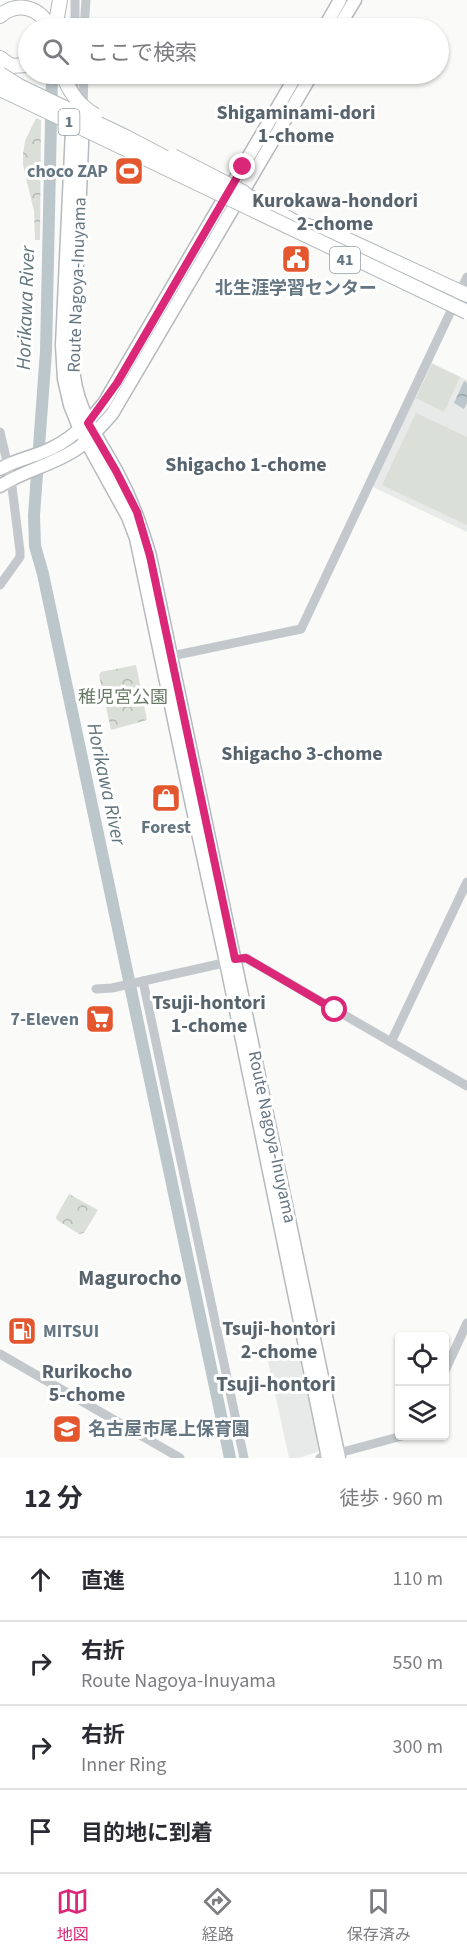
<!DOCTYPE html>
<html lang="ja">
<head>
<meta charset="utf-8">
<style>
  :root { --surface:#fff; --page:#f7f7f7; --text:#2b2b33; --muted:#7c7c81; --line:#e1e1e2; --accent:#db2777 }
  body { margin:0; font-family:"Source Sans 3","Noto Sans JP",sans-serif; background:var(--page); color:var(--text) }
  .controls { position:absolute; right:18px; bottom:18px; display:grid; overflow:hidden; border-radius:6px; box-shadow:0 2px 4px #0004 }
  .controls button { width:54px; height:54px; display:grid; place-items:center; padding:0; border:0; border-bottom:2px solid var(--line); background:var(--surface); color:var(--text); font:30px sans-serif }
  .stop { position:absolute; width:18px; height:18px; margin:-14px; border:4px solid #db2777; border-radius:50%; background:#fff }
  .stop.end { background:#db2777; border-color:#fff; box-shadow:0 2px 6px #0008 }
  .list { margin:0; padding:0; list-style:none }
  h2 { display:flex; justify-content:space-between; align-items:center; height:78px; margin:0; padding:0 24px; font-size:26px }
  h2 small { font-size:20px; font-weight:400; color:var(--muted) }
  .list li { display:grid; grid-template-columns:39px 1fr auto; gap:18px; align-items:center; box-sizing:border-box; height:84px; padding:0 24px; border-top:2px solid var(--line) }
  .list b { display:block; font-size:22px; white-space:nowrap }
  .list p { margin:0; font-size:20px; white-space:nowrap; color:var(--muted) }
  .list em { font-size:20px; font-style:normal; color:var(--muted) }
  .icon { flex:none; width:33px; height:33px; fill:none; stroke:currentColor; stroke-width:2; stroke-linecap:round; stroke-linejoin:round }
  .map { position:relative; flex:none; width:467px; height:1458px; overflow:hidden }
  .search { position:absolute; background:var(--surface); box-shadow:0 2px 4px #0004; left:18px; right:18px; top:18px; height:66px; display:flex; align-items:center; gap:15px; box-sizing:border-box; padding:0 21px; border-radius:33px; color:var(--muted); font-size:22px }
  .sheet { height:414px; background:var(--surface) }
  nav { display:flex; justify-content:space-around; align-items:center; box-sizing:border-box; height:84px; border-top:2px solid var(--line); background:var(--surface); font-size:16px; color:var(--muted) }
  nav a { display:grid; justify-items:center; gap:3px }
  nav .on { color:var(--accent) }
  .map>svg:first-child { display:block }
  .built { fill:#e8e9e9 }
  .park { fill:url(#park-crowns) }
  .pitch { fill:#dadfd7 }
  .water { fill:url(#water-waves) }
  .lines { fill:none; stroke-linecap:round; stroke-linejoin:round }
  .river { stroke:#bbc7cb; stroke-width:12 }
  .major-casing { stroke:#b5babe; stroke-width:15 }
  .highway-casing { stroke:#b4b9bd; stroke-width:16 }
  .minor { stroke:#c3c8cc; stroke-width:9 }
  .major { stroke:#fff; stroke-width:12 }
  .highway { stroke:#fff; stroke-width:14 }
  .highway-bridge-casing { stroke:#b4b9bd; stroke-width:16; stroke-linecap:butt }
  .highway-bridge { stroke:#fff; stroke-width:14 }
  .route { stroke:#db2777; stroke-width:8 }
  .labels { text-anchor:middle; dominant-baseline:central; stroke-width:6; stroke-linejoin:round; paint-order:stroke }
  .shield { fill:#fff; stroke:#939fa8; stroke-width:1.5 }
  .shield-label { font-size:16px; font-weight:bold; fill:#657683 }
  .poi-label { font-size:18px; font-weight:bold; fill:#657683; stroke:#fff; text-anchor:end }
  .street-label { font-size:18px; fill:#657683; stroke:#fff }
  .park-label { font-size:18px; fill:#687a64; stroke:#fff }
  .neighbourhood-label { font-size:20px; font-weight:bold; fill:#57646e; stroke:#fff }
  .water-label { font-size:20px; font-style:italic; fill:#60757c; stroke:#fff }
  .quarter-label { font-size:21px; font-weight:bold; fill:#57646e; stroke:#fff }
</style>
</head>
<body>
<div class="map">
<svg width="467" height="1458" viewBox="0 0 467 1458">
  <defs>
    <pattern id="park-crowns" width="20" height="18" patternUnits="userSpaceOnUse" patternTransform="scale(1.5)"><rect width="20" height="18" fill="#dadfd7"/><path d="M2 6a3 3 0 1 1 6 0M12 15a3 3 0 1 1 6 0" fill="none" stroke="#b4b9b4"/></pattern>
    <pattern id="water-waves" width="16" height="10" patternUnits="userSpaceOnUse" patternTransform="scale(1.5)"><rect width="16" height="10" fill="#bbc7cb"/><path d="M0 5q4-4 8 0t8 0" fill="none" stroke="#9ca6aa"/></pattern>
  </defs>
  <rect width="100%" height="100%" fill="#fafaf8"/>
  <g class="built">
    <polygon points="429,363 432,363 467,380 467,532 375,488 373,485"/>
    <polygon points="299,1350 320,1448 317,1452 299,1458 289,1458 267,1357"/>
  </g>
  <g class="park">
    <polygon points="36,118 41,120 40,240 35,240 34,211 23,165 23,154 25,141"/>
    <polygon points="136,665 147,720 111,730 99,675 101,672"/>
    <polygon points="69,1194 98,1210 84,1233 79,1234 57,1220 56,1217"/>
  </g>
  <g class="pitch">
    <polygon points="432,364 460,377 444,412 416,398"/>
    <polygon points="416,413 467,437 467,525 382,485"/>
  </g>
  <polygon class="water" points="464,381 467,383 467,403 464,409 454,403"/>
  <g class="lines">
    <polyline class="river" points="52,74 46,351 34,515 35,546 43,574 230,1458"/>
    <g class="major-casing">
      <g id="major">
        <polyline points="324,28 340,0"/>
        <polyline points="338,28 355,0"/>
        <path d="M83,120L73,362C73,405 98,437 118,474C133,502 141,526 150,556L339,1458"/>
        <polyline points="72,130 62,345 64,379 70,405 80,430 128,517 136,538 187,782 226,962 328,1458"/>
        <path d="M0,469C13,461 29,458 43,452C69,442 87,424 104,403L297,74"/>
        <path d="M0,486C24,470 54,465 78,448C91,439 101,426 112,414L312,74"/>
      </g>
    </g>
    <g class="highway-casing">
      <g id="highway">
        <path d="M0,16C17,1 41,7 49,28"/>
        <polyline points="55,28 60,0"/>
        <polyline points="0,58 11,66 28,65"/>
        <polyline points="243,193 295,222 337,235 467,295"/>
      </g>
    </g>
    <g class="minor">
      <polyline points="75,28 75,0"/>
      <polyline points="84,28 86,0"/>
      <polyline points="74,95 74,74"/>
      <polyline points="83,107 84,74"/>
      <polyline points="0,432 11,479 20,551 20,557 0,585"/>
      <polyline points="167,657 301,629 467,277"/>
      <polyline points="143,981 244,1458"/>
      <polyline points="96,989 112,988 246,958 467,1086"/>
      <polyline points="391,1042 467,882"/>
      <polyline points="0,1354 180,1458"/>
      <polyline points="444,1373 467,1323"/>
      <polyline points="320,1458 402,1436"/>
    </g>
    <use href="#major" class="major"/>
    <use href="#highway" class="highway"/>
    <g class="highway-bridge-casing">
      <g id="highway-bridge">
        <polyline points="0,74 19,86 126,137 181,166"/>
        <path d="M63,74C69,92 78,105 95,115"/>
        <polyline points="0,89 467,312"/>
        <polyline points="173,156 243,192 252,200"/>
      </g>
    </g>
    <use href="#highway-bridge" class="highway-bridge"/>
  </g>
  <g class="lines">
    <polyline class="route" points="243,167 117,383 88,423 116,471 137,512 150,556 235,959 246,958 335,1010"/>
  </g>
  <defs>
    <g id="stadium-square" transform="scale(1.5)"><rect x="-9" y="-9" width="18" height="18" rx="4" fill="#e4572e" stroke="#fff"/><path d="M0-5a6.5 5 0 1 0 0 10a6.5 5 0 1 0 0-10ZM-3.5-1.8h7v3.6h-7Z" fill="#fff"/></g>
    <g id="civic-square" transform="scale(1.5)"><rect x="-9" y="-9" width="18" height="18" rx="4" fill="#e4572e" stroke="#fff"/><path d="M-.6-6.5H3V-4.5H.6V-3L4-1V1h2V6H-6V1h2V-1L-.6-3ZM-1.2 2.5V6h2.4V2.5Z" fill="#fff"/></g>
    <g id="shop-square" transform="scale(1.5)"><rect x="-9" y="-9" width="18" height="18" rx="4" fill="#e4572e" stroke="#fff"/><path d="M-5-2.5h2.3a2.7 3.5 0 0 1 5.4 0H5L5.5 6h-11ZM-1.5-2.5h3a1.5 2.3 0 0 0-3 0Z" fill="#fff"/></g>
    <g id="supermarket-square" transform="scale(1.5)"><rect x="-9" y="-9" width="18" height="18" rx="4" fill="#e4572e" stroke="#fff"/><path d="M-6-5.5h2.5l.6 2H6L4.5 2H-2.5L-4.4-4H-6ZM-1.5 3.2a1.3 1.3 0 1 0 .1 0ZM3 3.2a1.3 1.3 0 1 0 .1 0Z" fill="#fff"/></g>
    <g id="fuel-square" transform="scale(1.5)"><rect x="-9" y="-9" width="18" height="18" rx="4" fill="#e4572e" stroke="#fff"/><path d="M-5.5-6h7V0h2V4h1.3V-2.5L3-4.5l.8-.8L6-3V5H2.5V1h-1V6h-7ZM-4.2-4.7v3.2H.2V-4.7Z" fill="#fff"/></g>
    <g id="school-square" transform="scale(1.5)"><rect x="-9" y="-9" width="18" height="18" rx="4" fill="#e4572e" stroke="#fff"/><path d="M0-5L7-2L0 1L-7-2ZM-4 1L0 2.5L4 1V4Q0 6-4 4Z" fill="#fff"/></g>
  </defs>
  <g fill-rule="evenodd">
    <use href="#stadium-square" x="129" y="171"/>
    <use href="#civic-square" x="296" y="259"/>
    <use href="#shop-square" x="166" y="798"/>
    <use href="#supermarket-square" x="100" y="1019"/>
    <use href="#fuel-square" x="22" y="1331"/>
    <use href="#school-square" x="67" y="1429"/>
  </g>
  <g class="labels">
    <g class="shield">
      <rect x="58.5" y="109" width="21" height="26" rx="4.5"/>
      <rect x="330" y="247" width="30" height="26" rx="4.5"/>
    </g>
    <g class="shield-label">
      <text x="69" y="122">1</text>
      <text x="345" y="260">41</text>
    </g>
    <g class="poi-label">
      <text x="108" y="171">choco ZAP</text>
      <text x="296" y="288" text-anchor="middle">北生涯学習センター</text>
      <text x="166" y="827" text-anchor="middle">Forest</text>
      <text x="79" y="1019">7-Eleven</text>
      <text x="43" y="1331" text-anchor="start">MITSUI</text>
      <text x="88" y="1429" text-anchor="start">名古屋市尾上保育園</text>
    </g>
    <g class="street-label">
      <text transform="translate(77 285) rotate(-88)">Route Nagoya-Inuyama</text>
      <text transform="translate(272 1137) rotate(78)">Route Nagoya-Inuyama</text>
    </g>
    <g class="park-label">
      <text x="123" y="697">稚児宮公園</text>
    </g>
    <g class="neighbourhood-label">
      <text x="296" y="113">Shigaminami-dori<tspan x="296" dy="23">1-chome</tspan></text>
      <text x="335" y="201">Kurokawa-hondori<tspan x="335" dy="23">2-chome</tspan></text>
      <text x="246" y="465">Shigacho 1-chome</text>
      <text x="302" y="754">Shigacho 3-chome</text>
      <text x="209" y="1003">Tsuji-hontori<tspan x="209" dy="23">1-chome</tspan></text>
      <text x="279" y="1329">Tsuji-hontori<tspan x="279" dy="23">2-chome</tspan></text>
      <text x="87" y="1372">Rurikocho<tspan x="87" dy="23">5-chome</tspan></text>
    </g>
    <g class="water-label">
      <text transform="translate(26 308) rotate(-88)">Horikawa River</text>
      <text transform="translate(106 784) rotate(78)">Horikawa River</text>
    </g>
    <g class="quarter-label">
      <text x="130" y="1278">Magurocho</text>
      <text x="276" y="1384">Tsuji-hontori</text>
    </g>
  </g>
</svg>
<div class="controls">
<button><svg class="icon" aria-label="locate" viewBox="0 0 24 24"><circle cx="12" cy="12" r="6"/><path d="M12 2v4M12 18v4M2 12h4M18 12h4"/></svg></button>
<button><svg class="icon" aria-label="layers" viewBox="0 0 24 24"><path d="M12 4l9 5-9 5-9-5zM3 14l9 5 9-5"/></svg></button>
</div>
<div class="stop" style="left:335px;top:1010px"></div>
<div class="stop end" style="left:243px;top:167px"></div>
<div class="search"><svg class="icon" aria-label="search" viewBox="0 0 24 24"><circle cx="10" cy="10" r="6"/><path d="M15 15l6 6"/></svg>ここで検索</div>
</div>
<section class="sheet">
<h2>12 分<small>徒歩 · 960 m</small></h2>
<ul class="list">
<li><svg class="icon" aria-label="ahead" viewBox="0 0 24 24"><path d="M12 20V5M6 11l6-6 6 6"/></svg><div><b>直進</b></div><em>110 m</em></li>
<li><svg class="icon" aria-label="right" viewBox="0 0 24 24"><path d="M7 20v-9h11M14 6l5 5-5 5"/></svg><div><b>右折</b><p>Route Nagoya-Inuyama</p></div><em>550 m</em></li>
<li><svg class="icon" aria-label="right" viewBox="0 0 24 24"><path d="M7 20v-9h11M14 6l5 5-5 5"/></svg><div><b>右折</b><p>Inner Ring</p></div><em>300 m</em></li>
<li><svg class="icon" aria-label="arrive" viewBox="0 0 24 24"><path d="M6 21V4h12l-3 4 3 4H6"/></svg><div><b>目的地に到着</b></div></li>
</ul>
</section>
<nav>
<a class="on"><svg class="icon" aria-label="map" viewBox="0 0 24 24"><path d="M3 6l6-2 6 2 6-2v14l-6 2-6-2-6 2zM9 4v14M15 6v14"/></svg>地図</a>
<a><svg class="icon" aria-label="directions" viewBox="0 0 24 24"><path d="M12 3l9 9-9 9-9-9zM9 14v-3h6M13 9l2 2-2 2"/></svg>経路</a>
<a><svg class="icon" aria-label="saved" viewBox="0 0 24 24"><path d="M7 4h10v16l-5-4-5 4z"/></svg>保存済み</a>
</nav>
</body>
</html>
